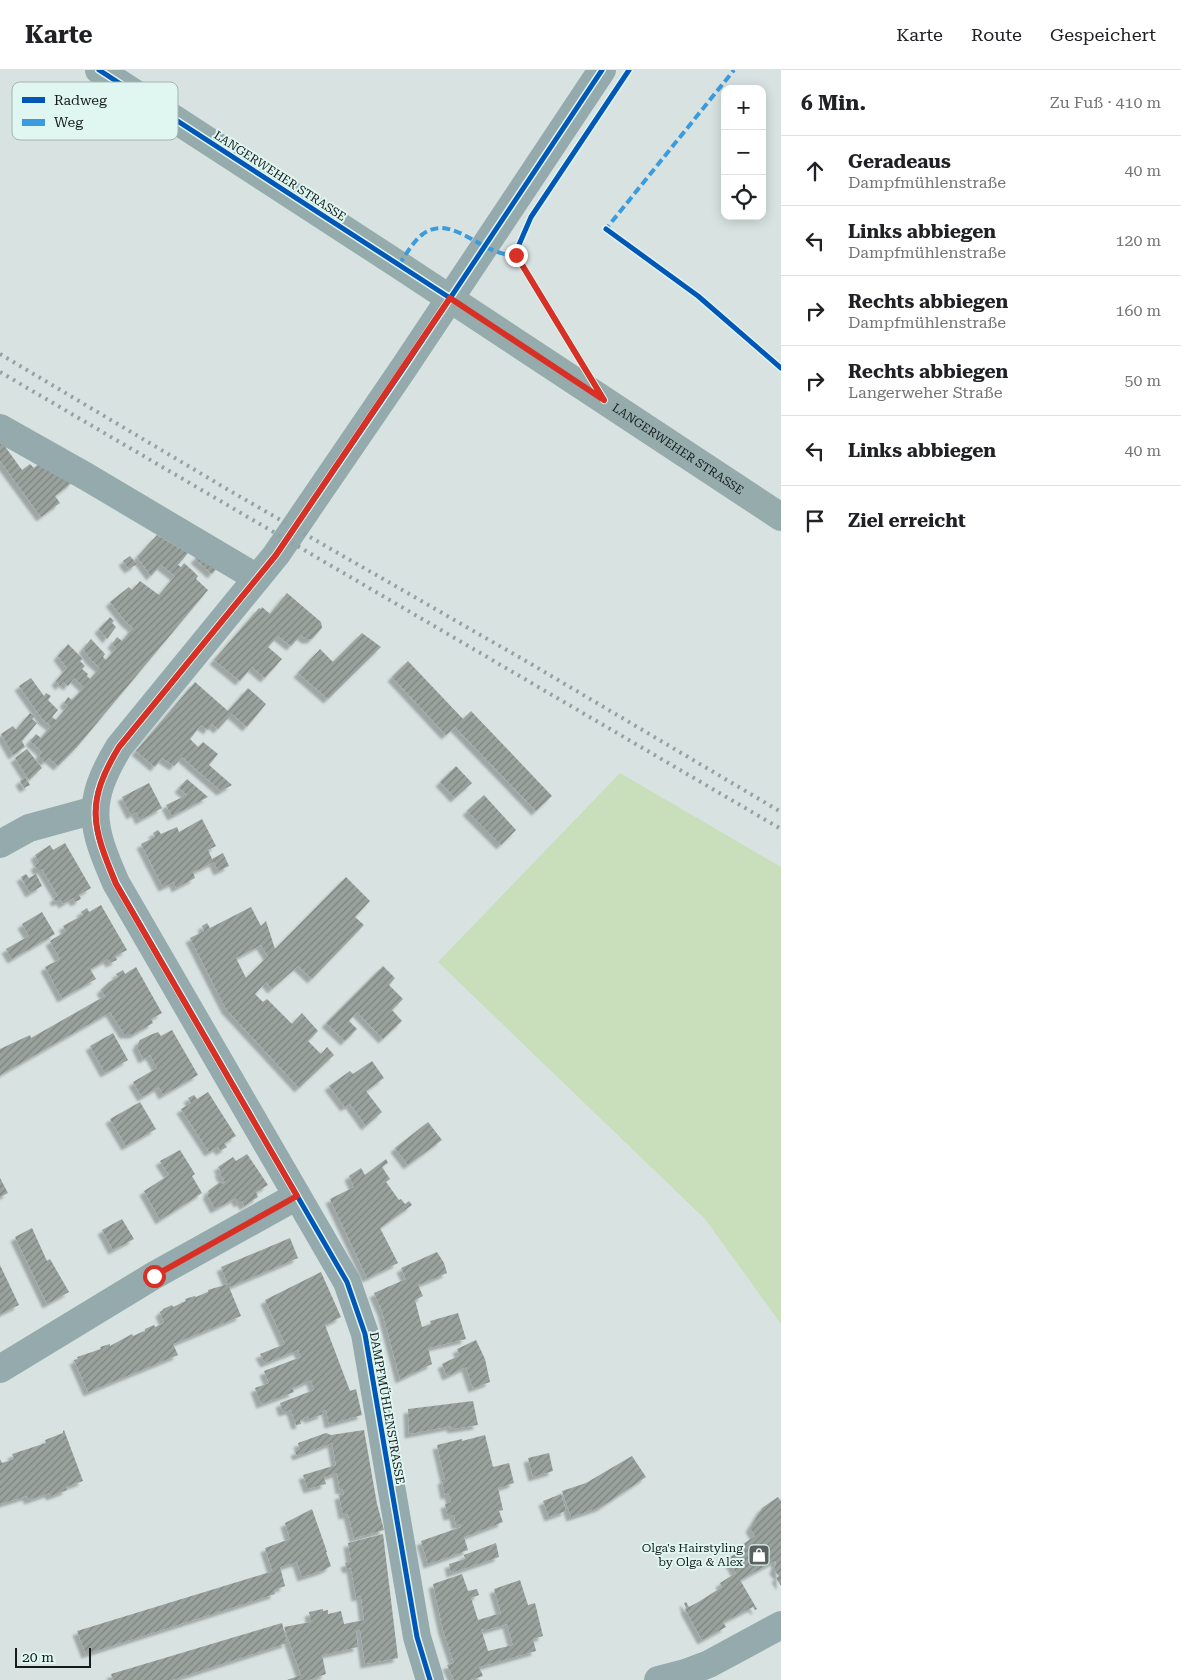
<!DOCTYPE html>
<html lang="de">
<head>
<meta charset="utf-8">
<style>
  :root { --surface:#fff; --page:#f6f6f6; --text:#202124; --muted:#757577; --line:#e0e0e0 }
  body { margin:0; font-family:"Roboto Serif",serif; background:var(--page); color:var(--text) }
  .controls { position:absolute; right:15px; top:15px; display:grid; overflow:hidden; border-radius:10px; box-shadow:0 2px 12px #0003 }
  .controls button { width:45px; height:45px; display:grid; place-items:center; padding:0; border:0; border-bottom:1px solid var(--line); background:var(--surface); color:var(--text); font:25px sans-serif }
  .scale { position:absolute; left:15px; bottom:12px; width:76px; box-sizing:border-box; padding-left:5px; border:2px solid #151d1c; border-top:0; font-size:14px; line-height:18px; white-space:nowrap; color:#151d1c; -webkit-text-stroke:4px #e0f6f1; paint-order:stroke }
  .stop { position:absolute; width:15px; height:15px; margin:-11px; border:4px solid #d93025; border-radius:50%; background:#fff }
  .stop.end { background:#d93025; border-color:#fff; box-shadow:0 1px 5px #0008 }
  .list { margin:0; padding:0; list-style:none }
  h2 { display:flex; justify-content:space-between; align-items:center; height:65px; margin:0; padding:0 20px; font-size:21px }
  h2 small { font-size:16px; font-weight:400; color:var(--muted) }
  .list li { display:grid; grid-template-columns:32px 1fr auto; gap:15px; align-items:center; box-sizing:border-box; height:70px; padding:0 20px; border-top:1px solid var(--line) }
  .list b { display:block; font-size:19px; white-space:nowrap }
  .list p { margin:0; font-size:16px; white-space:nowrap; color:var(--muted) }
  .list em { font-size:16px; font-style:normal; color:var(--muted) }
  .icon { flex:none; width:28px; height:28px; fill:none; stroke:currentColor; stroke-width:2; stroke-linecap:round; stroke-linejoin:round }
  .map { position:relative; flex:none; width:781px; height:1610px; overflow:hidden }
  header { display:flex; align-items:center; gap:30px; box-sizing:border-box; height:70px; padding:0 25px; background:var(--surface); border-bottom:1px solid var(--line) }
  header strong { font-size:24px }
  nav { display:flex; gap:28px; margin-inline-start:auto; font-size:18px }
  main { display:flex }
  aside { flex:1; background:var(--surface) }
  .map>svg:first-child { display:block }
  .garden { fill:#c9deba }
  .building { fill:url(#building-hatch); fill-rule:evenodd; filter:url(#shadow) }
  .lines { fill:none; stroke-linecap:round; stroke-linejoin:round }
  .minor { stroke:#94aaac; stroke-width:28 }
  .major { stroke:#96acac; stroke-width:28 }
  .rail { stroke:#93a3a5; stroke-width:4; stroke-dasharray:2.5 5; stroke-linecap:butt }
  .quiet { stroke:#3b9bdf; stroke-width:4; stroke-dasharray:8 4; stroke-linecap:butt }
  .cycleway-casing { stroke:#e0f6f1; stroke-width:8 }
  .cycleway { stroke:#0057b8; stroke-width:5 }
  .route { stroke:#d93025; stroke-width:6 }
  .labels { text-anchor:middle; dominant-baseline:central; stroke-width:4; stroke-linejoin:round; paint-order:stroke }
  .street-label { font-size:12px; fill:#151d1c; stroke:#e0f6f1 }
  .poi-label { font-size:12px; fill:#151d1c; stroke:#e0f6f1; text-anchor:end }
  .key { fill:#e0f6f1; stroke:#a3b5b1; stroke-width:1 }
  .key-label { font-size:14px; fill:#151d1c }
</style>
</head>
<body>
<header>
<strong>Karte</strong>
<nav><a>Karte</a><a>Route</a><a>Gespeichert</a></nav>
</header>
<main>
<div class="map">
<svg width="781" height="1610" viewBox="0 0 781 1610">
  <defs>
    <pattern id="building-hatch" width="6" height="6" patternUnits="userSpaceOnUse" patternTransform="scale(1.25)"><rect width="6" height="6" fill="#9aa29e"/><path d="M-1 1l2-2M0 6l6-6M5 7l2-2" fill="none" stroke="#7c8380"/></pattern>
    <filter id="shadow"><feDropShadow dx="-4.5" dy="4.5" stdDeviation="1" flood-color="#0004"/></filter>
  </defs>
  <rect width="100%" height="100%" fill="#d8e3e1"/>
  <polygon class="garden" points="620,703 781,797 781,1254 705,1149 438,892"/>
  <g class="building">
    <polygon points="0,365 1,371 22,400 30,394 34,398 44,390 73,412 55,426 60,433 41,447 0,391"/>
    <polygon points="157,465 188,483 178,495 181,497 184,493 193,501 198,506 196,509 208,520 77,677 58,696 49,688 45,692 39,686 42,682 30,671 36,664 41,668 51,656 43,650 19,616 31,608 44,626 46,623 51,626 48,630 58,640 52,647 56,650 68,636 64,633 68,627 72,630 84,617 74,608 68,616 63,612 60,616 56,611 67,598 58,586 68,574 83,589 80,591 85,596 82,599 88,604 87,606 90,609 100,598 91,590 83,579 91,569 105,584 103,587 106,590 116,578 112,574 117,567 122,571 133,558 125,551 110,532 129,517 132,520 140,511 159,525 175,506 161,495 151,506 137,487"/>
    <polygon points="204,480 222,492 212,504 195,489"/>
    <polygon points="130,486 137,494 129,499 123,491"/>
    <polygon points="287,523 321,552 322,558 312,569 306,569 301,565 291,576 278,566 268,577 282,589 265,608 252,597 240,611 214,590 259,538 261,539 262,537 270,544"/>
    <polygon points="110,547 114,551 112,553 116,557 107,569 99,559"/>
    <polygon points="362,563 381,577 328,629 298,603 320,579 333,592"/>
    <polygon points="408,591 463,649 471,641 552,726 536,741 455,657 446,665 392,607"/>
    <polygon points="195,612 228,641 248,618 266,634 247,657 232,644 218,659 212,654 208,660 201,655 190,669 198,677 203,672 218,684 209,695 232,715 221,721 182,687 174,696 162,688 155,697 136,681"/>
    <polygon points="30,643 35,646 32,649 37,653 22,671 25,677 13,685 1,664 13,656 16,660"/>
    <polygon points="27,679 42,698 29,710 15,688"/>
    <polygon points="456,696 472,713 455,728 440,712"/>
    <polygon points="25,707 30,715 24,718 20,711"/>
    <polygon points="187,709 208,727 172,746 166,735 187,725 179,718"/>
    <polygon points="149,713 162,738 140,750 136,742 131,745 122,727"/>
    <polygon points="484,725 516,760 501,775 467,741"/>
    <polygon points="202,749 216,776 208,780 212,789 223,783 229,796 218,801 214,792 193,802 195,808 176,818 174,812 163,817 141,774 155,767 153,763 158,760 161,764 177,757 179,762"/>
    <polygon points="65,773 91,818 79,825 81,829 75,832 73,828 63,834 61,830 56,832 54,828 58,826 42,799 38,801 35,795 39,793 35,785 50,775 53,780"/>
    <polygon points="26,804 29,808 36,804 42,816 30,823 21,807"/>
    <path d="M346,807L370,831L355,847L364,855L312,909L298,896L272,919L266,912L255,924L263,932L267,929L292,954L302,943L318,961L308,971L321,984L327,977L334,985L299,1018L226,939L190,868L204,861L202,856L207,853L210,858L251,837L261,856L266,851L275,879ZM261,875L268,886L246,908L236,888Z"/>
    <polygon points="101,835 127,880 115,886 117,890 110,893 108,889 90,899 96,909 62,928 45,897 60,889 50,871 66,861 63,856 83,845 81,842 87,838 89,842"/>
    <polygon points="42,842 55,864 12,889 6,879 29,866 22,854"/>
    <polygon points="383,896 395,908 389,915 403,929 392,940 402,951 383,969 357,942 349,951 357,959 345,971 326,953"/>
    <polygon points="136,897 162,943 151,949 153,953 134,964 124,964 110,942 0,1005 0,979 30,965 31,968 105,926 101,920 109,912 118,907 116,904 123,900 125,904"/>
    <polygon points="172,960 198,1005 163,1025 159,1017 142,1027 133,1012 157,998 150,985 143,989 137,976 140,970 150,965 158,962 161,966"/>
    <polygon points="113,963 128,990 105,1003 90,976"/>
    <polygon points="372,991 384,1008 366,1021 382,1042 366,1056 350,1034 345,1037 329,1016 350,1001 353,1004"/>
    <polygon points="208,1022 236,1066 224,1073 227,1077 220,1081 218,1077 209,1082 181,1039 191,1033 188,1028 194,1025 197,1029"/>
    <polygon points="140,1032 156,1059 126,1076 110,1049"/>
    <polygon points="428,1052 442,1070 408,1095 395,1078"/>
    <polygon points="180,1080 195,1104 192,1106 202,1123 160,1150 144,1121 169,1105 160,1091"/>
    <polygon points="247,1084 268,1115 256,1122 258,1127 244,1136 242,1131 238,1133 236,1128 215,1139 207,1124 209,1123 208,1121 220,1112 222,1114 225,1112 219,1102 221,1101 218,1097 233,1087 236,1091"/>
    <polygon points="386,1089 388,1093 382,1097 390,1109 386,1112 399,1130 401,1129 405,1134 409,1131 412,1135 380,1158 398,1193 367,1208 330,1129 354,1117 349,1106 361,1098 365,1105"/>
    <polygon points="0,1108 8,1123 0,1127"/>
    <polygon points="122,1149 134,1169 113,1180 102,1160"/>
    <polygon points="32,1158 47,1191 50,1189 69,1222 47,1234 15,1167"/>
    <polygon points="290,1168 298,1188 229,1217 241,1246 173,1274 178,1285 88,1322 74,1290 78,1289 77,1287 101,1279 100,1277 110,1274 110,1276 132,1264 133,1266 142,1262 145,1261 145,1259 154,1255 155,1257 164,1253 160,1242 163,1240 163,1239 172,1235 173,1237 186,1231 185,1229 195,1226 196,1227 208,1222 208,1220 228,1214 221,1197"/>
    <polygon points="437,1182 444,1193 447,1203 418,1215 423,1226 415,1230 422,1257 431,1254 430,1251 458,1243 466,1269 428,1278 432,1294 400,1309 382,1241 374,1223 406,1209 401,1198"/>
    <polygon points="0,1195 19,1235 0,1244"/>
    <polygon points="321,1202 341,1247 325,1255 350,1321 356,1319 362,1345 329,1354 326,1340 322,1341 323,1344 309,1349 308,1346 300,1350 301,1354 296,1355 291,1340 283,1342 280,1333 314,1320 311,1310 292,1318 294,1322 261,1334 255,1318 269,1313 264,1301 301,1287 298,1280 265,1293 260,1284 285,1274 265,1230"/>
    <polygon points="476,1270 485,1289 490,1312 473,1318 466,1297 447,1306 442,1294 460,1285 457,1279"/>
    <polygon points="473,1331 478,1355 452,1359 451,1356 409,1364 408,1339"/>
    <polygon points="64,1360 83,1411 66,1417 67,1420 51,1426 49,1423 29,1430 27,1426 0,1434 0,1389 2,1393 14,1389 12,1384 46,1373 45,1370 63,1363 63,1361"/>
    <polygon points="364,1360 377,1434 384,1460 354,1468 348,1444 343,1445 339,1425 344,1424 343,1419 340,1420 337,1403 324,1407 326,1414 308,1419 303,1405 336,1395 332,1373 297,1386 295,1381 300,1380 298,1373 326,1363 331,1365"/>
    <polygon points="485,1365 493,1397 509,1393 514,1413 498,1418 503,1440 499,1441 503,1452 464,1467 468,1480 428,1494 421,1471 461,1457 460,1454 456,1455 454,1445 448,1446 445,1434 451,1432 449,1424 445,1425 442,1410 445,1409 437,1375 462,1369 462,1371"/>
    <polygon points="549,1383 553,1401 533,1407 528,1388"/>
    <polygon points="632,1386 646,1407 601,1437 571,1447 562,1421 586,1413"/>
    <polygon points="561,1424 566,1441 549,1447 543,1431"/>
    <polygon points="778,1427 781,1431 781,1516 776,1508 779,1506 774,1500 776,1493 775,1491 740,1510 757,1539 755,1540 753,1537 723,1552 726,1557 702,1570 685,1539 686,1538 684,1533 686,1532 689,1537 700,1531 722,1517 720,1513 736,1503 728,1488 744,1479 742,1475 755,1466 750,1458 762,1438"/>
    <polygon points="312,1439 327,1482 326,1482 331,1496 324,1500 302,1507 297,1492 280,1497 285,1516 274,1520 275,1524 86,1584 77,1561 270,1502 272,1500 265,1478 290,1469 285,1453"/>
    <polygon points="383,1464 398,1588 365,1594 360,1560 356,1561 358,1577 322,1585 326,1604 309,1610 287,1610 301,1605 284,1557 311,1552 309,1542 323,1539 323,1541 328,1540 328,1544 341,1541 344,1554 364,1550 361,1526 356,1527 351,1498 347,1499 345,1493 351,1491 348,1473"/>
    <polygon points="496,1473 499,1487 451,1503 449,1494 465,1489 464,1485"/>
    <path d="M462,1504L468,1521L477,1519L479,1525L471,1528L478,1550L501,1543L494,1519L520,1510L528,1535L535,1533L543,1566L533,1569L536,1581L479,1597L483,1606L470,1610H454L447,1595L454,1593L443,1560L433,1514ZM507,1554L513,1575L488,1581L481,1559L486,1560Z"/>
    <polygon points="282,1553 287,1573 172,1610 113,1610 111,1604"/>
  </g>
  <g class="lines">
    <g class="minor">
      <polyline points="0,358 87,407 257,508"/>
      <polyline points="0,774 29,758 95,740"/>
      <polyline points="0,1299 153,1206 297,1126"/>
      <path d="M430,1610L417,1567L365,1264L347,1212L116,813C91,756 85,733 119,677L276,485L403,299L602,0"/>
      <polyline points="658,1610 685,1603 709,1594 781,1555"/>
    </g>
    <path class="major" id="s1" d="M99,0L399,195L781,447"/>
    <g class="rail">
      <polyline points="0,284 237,425 531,594 781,742"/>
      <polyline points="0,302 781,759"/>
    </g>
    <g class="quiet">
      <polyline points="608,161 606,159 734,0"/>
      <path d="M399,195C405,186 414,170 423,164C449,145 476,177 501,183C506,185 511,184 516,185L517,182"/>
    </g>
    <g class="cycleway-casing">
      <g id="cycleway">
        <polyline points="99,0 450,228"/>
        <polyline points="606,159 698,226 781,298"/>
        <polyline points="604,330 516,185 518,177 531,147 629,0"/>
        <path d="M430,1610L417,1567L365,1264L347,1212L116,813C91,756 85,733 119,677L276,485L403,299L602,0"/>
      </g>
    </g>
    <use href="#cycleway" class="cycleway"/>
  </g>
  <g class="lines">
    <path class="route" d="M154,1206L297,1126L116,814C92,756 85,733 119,677L276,485L450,228L604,330L516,185"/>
  </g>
  <defs>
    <g id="shop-square" transform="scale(1.125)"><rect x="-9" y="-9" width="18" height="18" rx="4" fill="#596261" stroke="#e0f6f1"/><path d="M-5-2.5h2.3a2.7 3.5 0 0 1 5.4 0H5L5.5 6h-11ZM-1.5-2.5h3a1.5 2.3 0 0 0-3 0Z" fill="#fff"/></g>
  </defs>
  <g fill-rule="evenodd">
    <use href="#shop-square" x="759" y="1485"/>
  </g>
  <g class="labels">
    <g class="street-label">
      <text transform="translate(280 106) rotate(33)">LANGERWEHER STRASSE</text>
      <text stroke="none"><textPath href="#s1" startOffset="692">LANGERWEHER STRASSE</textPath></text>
      <text transform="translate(387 1338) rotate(80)">DAMPFMÜHLENSTRASSE</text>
    </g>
    <g class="poi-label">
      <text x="743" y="1478">Olga's Hairstyling<tspan x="743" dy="14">by Olga &amp; Alex</tspan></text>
    </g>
  </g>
  <rect x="12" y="12" width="166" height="58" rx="8" class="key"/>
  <rect x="22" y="27" width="23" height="6" fill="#0057b8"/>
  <rect x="22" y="49" width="23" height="7" fill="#3b9bdf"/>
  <g class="key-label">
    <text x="54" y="35">Radweg</text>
    <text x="54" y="57">Weg</text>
  </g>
</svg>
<div class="controls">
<button>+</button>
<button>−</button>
<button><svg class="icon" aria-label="locate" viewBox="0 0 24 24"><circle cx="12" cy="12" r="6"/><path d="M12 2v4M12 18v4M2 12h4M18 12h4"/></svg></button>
</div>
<div class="scale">20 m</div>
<div class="stop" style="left:154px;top:1206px"></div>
<div class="stop end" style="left:516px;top:185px"></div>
</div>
<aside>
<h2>6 Min.<small>Zu Fuß · 410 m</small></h2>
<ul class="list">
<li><svg class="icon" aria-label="ahead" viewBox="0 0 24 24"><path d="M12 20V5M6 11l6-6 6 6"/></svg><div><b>Geradeaus</b><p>Dampfmühlenstraße</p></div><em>40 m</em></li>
<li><svg class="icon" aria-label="left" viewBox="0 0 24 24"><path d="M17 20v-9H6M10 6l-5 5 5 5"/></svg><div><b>Links abbiegen</b><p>Dampfmühlenstraße</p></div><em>120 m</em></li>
<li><svg class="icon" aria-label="right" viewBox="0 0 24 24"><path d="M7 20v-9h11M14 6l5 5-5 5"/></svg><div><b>Rechts abbiegen</b><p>Dampfmühlenstraße</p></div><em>160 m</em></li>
<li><svg class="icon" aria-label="right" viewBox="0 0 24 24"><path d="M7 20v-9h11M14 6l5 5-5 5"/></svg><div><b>Rechts abbiegen</b><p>Langerweher Straße</p></div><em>50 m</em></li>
<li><svg class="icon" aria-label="left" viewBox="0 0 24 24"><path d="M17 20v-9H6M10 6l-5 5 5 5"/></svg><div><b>Links abbiegen</b></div><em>40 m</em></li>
<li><svg class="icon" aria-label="arrive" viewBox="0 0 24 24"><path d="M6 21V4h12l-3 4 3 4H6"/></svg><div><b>Ziel erreicht</b></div></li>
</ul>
</aside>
</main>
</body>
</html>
